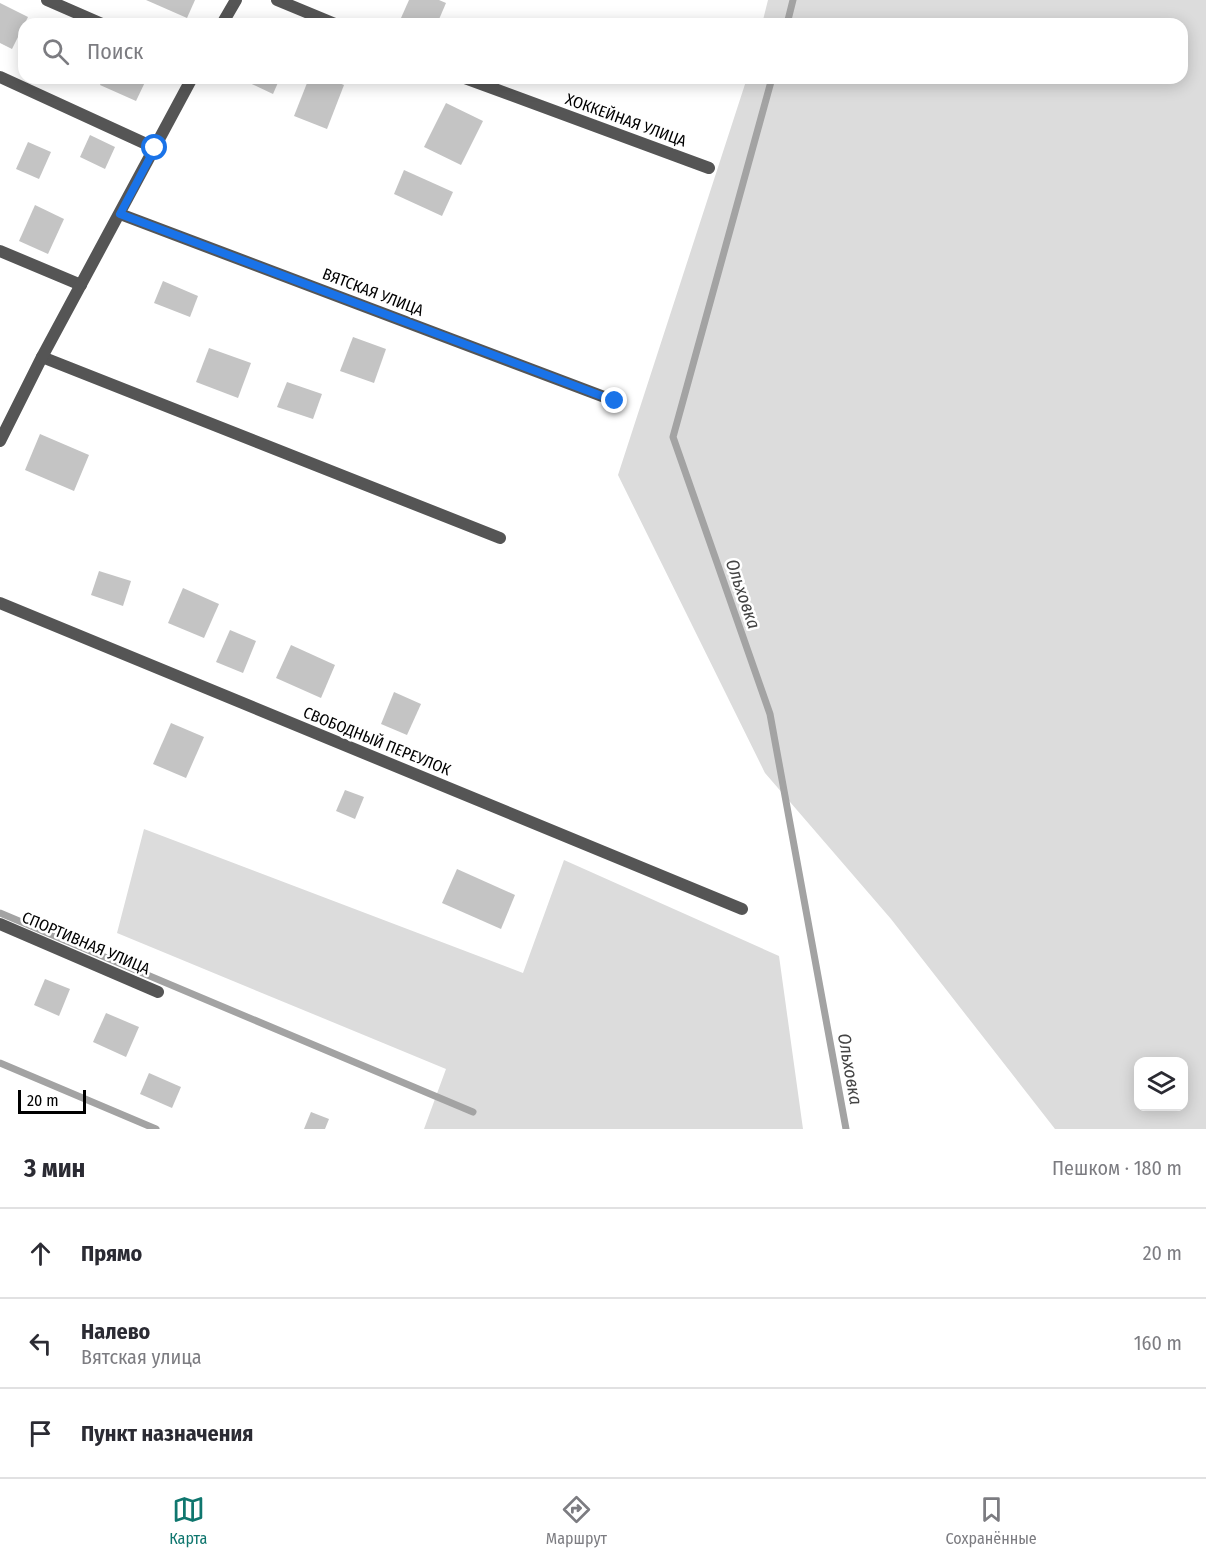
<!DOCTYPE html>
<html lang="ru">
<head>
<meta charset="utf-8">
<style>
  :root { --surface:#fff; --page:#f7f7f7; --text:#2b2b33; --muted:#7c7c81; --line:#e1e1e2; --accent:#0f766e }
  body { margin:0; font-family:"Fira Sans Condensed",sans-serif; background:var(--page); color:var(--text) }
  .controls { position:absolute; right:18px; bottom:18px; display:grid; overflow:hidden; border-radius:12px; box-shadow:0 3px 15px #0003 }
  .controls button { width:54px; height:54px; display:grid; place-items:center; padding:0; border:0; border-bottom:2px solid var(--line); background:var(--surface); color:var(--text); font:30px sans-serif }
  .scale { position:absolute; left:18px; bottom:15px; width:68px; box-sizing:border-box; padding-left:6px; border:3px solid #000; border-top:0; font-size:16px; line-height:21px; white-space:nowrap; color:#000; -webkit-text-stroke:4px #fff; paint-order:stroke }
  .stop { position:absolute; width:18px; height:18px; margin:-14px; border:4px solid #1a73e8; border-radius:50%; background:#fff }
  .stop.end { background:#1a73e8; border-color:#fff; box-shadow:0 2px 6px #0008 }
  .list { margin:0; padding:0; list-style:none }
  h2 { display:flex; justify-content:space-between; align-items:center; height:78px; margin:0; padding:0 24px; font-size:26px }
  h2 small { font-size:20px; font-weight:400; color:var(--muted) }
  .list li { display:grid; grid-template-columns:39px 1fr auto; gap:18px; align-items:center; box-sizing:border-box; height:90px; padding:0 24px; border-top:2px solid var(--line) }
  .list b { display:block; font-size:22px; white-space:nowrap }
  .list p { margin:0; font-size:20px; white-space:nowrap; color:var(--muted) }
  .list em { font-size:20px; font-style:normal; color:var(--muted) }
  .icon { flex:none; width:33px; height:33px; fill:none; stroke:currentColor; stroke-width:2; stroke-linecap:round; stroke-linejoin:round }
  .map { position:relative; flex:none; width:1206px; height:1129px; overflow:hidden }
  .search { position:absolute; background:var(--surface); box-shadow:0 3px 15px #0003; left:18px; right:18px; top:18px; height:66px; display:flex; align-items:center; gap:15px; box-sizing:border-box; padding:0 21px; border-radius:18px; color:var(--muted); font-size:22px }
  .sheet { height:348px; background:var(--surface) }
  nav { display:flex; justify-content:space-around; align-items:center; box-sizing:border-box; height:84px; border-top:2px solid var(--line); background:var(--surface); font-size:16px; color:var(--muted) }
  nav a { display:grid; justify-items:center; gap:3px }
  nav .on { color:var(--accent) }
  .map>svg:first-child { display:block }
  .green { fill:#dcdcdc; fill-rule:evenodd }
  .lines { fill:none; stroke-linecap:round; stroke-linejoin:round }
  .stream { stroke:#a3a3a3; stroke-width:7 }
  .building { fill:#c4c4c4 }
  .street { stroke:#555; stroke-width:12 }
  .route { stroke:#1a73e8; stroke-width:8 }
  .labels { text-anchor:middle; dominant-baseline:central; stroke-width:5; stroke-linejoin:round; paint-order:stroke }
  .street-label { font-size:16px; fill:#000; stroke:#fff }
  .water-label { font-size:18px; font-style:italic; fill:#444; stroke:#fff }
</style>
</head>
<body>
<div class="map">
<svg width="1206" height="1129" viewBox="0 0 1206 1129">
  <rect width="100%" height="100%" fill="#fff"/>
  <g class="green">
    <path d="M768,0H1206V1129H1055L891,919L765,773L618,475L747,78H1182V24H762ZM1138,1062H1184V1106H1138Z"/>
    <polygon points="144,829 523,973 564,860 779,956 803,1129 424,1129 446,1069 117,933"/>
  </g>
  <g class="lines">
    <g class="stream">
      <polyline points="787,24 793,0"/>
      <polyline points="772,78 673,437 770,714 846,1129"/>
      <polyline points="0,913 473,1112"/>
      <polyline points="0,1063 156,1129"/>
    </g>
  </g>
  <g class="building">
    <polygon points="146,0 195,0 187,18"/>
    <polygon points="409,0 439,0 446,3 437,24 415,24 401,18"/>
    <polygon points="0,3 28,17 12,49 0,43"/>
    <polygon points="103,78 147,78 136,101 100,85"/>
    <polygon points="239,78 280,78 273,94"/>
    <polygon points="309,78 326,78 344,85 327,129 294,116"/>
    <polygon points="446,103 483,121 461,165 424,147"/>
    <polygon points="90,135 115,147 105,169 80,157"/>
    <polygon points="28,142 51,152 39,179 16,169"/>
    <polygon points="404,170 453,192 442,216 394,194"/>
    <polygon points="35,205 64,219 48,254 19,241"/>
    <polygon points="163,281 198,296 190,317 154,303"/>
    <polygon points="353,337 386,349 374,383 340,371"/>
    <polygon points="209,348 251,363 238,398 196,382"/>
    <polygon points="287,382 322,394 313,419 277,407"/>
    <polygon points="40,434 89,455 74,491 25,470"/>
    <polygon points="99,571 131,581 123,606 91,595"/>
    <polygon points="183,588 219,604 204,638 168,623"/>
    <polygon points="230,630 256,641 243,673 216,662"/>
    <polygon points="291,645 335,665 321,698 276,678"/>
    <polygon points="394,692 421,704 407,735 381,724"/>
    <polygon points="171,723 204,737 186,778 153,764"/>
    <polygon points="345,790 364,797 355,819 336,811"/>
    <polygon points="457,869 515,895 501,929 442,903"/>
    <polygon points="45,979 70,989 59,1016 34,1005"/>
    <polygon points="106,1013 139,1027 126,1057 93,1042"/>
    <polygon points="149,1073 181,1087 172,1108 140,1094"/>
    <polygon points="311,1112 329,1119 325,1129 304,1129"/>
  </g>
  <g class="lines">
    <g class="street">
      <polyline points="47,0 102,24"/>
      <polyline points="277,0 335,24"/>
      <polyline points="222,24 236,0"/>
      <polyline points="0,77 155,148"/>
      <polyline points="465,78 709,168"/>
      <polyline points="120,214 615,401"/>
      <polyline points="0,251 81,285"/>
      <polyline points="42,357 500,538"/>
      <polyline points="0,441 42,357 192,78"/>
      <polyline points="0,603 742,909"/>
      <polyline points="0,924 158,992"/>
    </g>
  </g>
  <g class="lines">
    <polyline class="route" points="155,148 120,214 615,401"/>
  </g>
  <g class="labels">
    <g class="street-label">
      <text transform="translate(626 120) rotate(20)">ХОККЕЙНАЯ УЛИЦА</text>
      <text transform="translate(373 292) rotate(21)">ВЯТСКАЯ УЛИЦА</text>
      <text transform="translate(377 741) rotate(22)">СВОБОДНЫЙ ПЕРЕУЛОК</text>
      <text transform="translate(86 943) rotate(23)">СПОРТИВНАЯ УЛИЦА</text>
    </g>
    <g class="water-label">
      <text transform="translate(743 594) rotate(71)">Ольховка</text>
      <text transform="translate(850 1069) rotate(80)">Ольховка</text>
    </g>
  </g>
</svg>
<div class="controls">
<button><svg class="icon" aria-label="layers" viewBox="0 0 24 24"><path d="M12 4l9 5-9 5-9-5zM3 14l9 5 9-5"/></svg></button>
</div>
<div class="scale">20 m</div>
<div class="stop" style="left:155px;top:148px"></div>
<div class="stop end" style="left:615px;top:401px"></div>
<div class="search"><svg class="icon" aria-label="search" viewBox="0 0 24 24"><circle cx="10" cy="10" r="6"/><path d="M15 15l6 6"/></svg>Поиск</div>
</div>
<section class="sheet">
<h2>3 мин<small>Пешком · 180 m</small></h2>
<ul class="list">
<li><svg class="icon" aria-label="ahead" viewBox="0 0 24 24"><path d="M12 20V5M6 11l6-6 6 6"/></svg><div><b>Прямо</b></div><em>20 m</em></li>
<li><svg class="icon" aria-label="left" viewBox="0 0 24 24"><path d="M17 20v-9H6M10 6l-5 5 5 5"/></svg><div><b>Налево</b><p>Вятская улица</p></div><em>160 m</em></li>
<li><svg class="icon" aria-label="arrive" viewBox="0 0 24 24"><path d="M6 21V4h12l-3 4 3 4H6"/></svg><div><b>Пункт назначения</b></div></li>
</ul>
</section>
<nav>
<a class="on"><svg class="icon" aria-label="map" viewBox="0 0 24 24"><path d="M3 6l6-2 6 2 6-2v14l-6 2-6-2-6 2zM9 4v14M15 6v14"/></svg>Карта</a>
<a><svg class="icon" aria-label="directions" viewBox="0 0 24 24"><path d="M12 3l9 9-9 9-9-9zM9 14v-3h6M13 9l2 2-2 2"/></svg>Маршрут</a>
<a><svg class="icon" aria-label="saved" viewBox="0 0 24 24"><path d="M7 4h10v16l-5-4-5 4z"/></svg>Сохранённые</a>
</nav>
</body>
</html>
